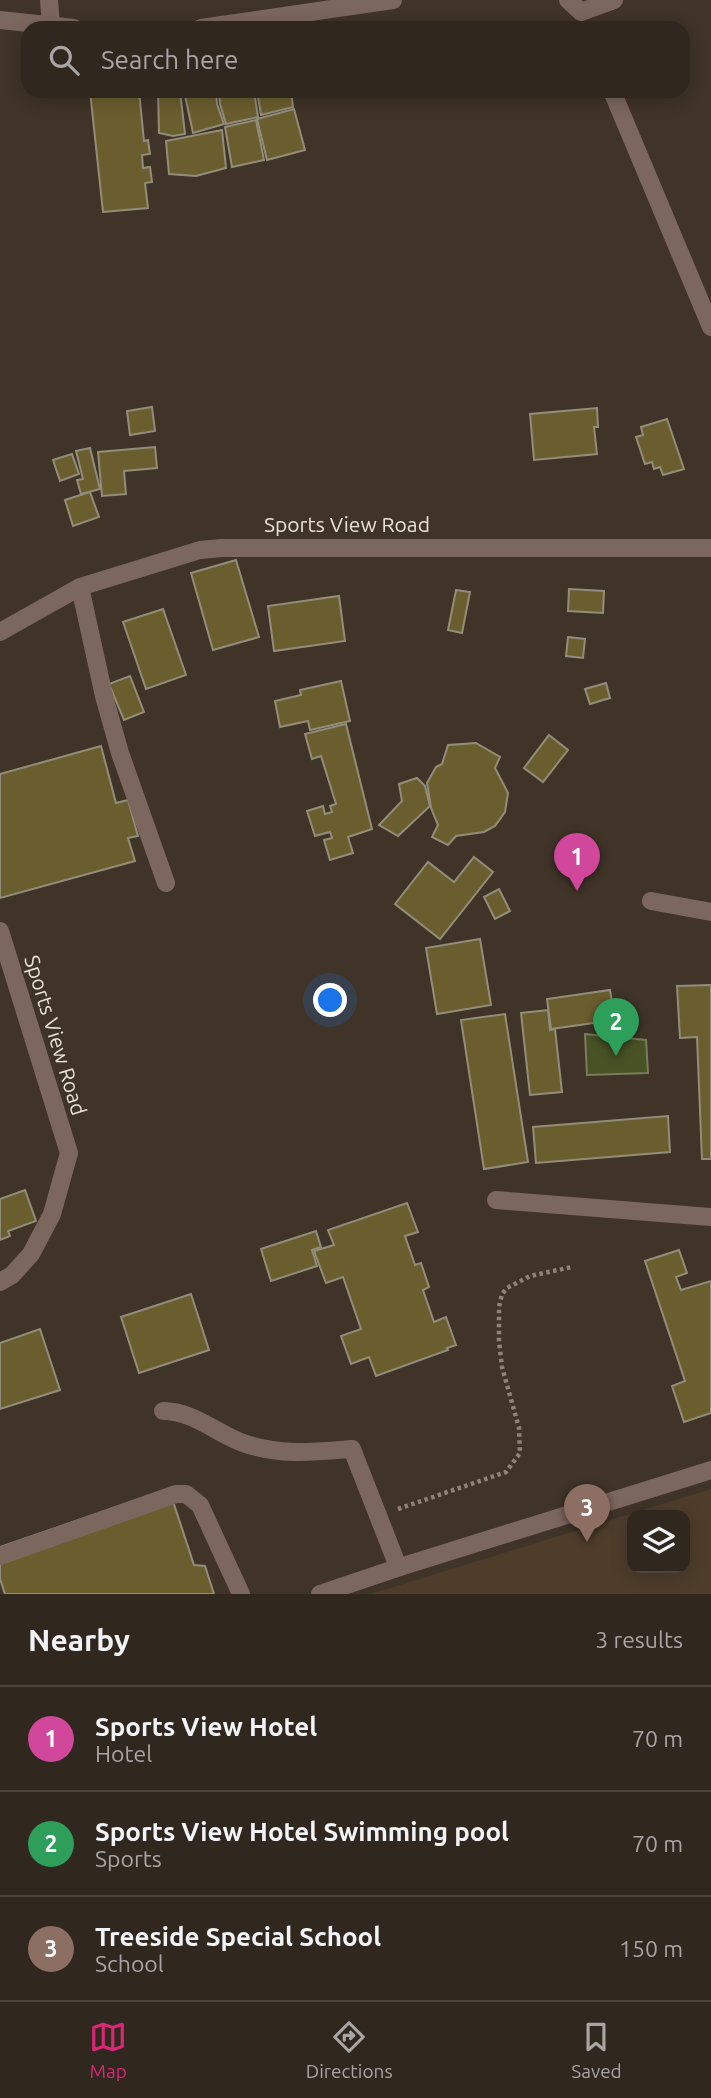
<!DOCTYPE html>
<html lang="en">
<head>
<meta charset="utf-8">
<style>
  :root { --surface:#30271e; --page:#382f27; --text:#f1f3f6; --muted:#a8a5a4; --line:#4b443c; --accent:#db2777 }
  body { margin:0; font-family:Ubuntu,sans-serif; background:var(--page); color:var(--text) }
  .controls { position:absolute; right:21px; bottom:21px; display:grid; overflow:hidden; border-radius:14px; box-shadow:0 4px 18px #0003 }
  .controls button { width:63px; height:63px; display:grid; place-items:center; padding:0; border:0; border-bottom:2px solid var(--line); background:var(--surface); color:var(--text); font:35px sans-serif }
  .you { position:absolute; left:331px; top:1001px; width:24px; height:24px; margin:-18px; border:5px solid #fff; border-radius:50%; background:#1a73e8; box-shadow:0 0 0 10px #1a73e833 }
  .badge { display:grid; place-items:center; width:46px; height:46px; border-radius:50%; background:var(--accent); color:#fff; font-size:23px; font-weight:700 }
  .pin { position:absolute; translate:-50% -58px; filter:drop-shadow(0 2px 4px #0008) }
  .pin::after { content:''; position:absolute; top:37px; width:24px; height:21px; background:inherit; clip-path:polygon(0 0,100% 0,50% 100%) }
  .list { margin:0; padding:0; list-style:none }
  h2 { display:flex; justify-content:space-between; align-items:center; height:91px; margin:0; padding:0 28px; font-size:30px }
  h2 small { font-size:23px; font-weight:400; color:var(--muted) }
  .list li { display:grid; grid-template-columns:46px 1fr auto; gap:21px; align-items:center; box-sizing:border-box; height:105px; padding:0 28px; border-top:2px solid var(--line) }
  .list b { display:block; font-size:26px; white-space:nowrap }
  .list p { margin:0; font-size:23px; white-space:nowrap; color:var(--muted) }
  .list em { font-size:23px; font-style:normal; color:var(--muted) }
  .icon { flex:none; width:38px; height:38px; fill:none; stroke:currentColor; stroke-width:2; stroke-linecap:round; stroke-linejoin:round }
  .map { position:relative; flex:none; width:711px; height:1594px; overflow:hidden }
  .search { position:absolute; background:var(--surface); box-shadow:0 4px 18px #0003; left:21px; right:21px; top:21px; height:77px; display:flex; align-items:center; gap:18px; box-sizing:border-box; padding:0 24px; border-radius:21px; color:var(--muted); font-size:26px }
  .sheet { height:406px; background:var(--surface) }
  nav { display:flex; justify-content:space-around; align-items:center; box-sizing:border-box; height:98px; border-top:2px solid var(--line); background:var(--surface); font-size:19px; color:var(--muted) }
  nav a { display:grid; justify-items:center; gap:4px }
  nav .on { color:var(--accent) }
  .map>svg:first-child { display:block }
  .built { fill:#4e3d2b; fill-rule:evenodd }
  .water { fill:#485225; stroke:#787d5b; stroke-width:2 }
  .building { fill:#6b5e2e; stroke:#928d7b; stroke-width:2 }
  .lines { fill:none; stroke-linecap:round; stroke-linejoin:round }
  .path { stroke:#8d8379; stroke-width:4.5; stroke-dasharray:3.5 3.5; stroke-linecap:butt }
  .minor { stroke:#7c675e; stroke-width:18 }
  .labels { text-anchor:middle; dominant-baseline:central; stroke-width:5; stroke-linejoin:round; paint-order:stroke }
  .street-label { font-size:21px; fill:#e8e1d9; stroke:#403428 }
</style>
</head>
<body>
<div class="map">
<svg width="711" height="1594" viewBox="0 0 711 1594">
  <rect width="100%" height="100%" fill="#403428"/>
  <path class="built" d="M711,1489V1594H371ZM632,1515H685V1568H632Z"/>
  <polygon class="water" points="585,1034 646,1040 648,1073 587,1075"/>
  <g class="building">
    <polygon points="90,91 139,91 144,141 148,140 150,154 142,155 143,168 150,167 152,182 145,183 148,208 103,212"/>
    <polygon points="158,91 180,91 185,134 173,136 159,133"/>
    <polygon points="184,91 216,91 217,104 224,124 193,133"/>
    <polygon points="219,91 254,91 258,117 226,124 220,104"/>
    <polygon points="257,91 291,91 293,107 261,115"/>
    <polygon points="294,109 305,150 267,160 257,119"/>
    <polygon points="256,120 264,160 232,167 225,127"/>
    <polygon points="222,130 226,168 196,176 169,174 166,141"/>
    <polygon points="152,407 155,431 130,435 127,411"/>
    <polygon points="597,408 598,427 594,427 597,454 534,460 530,414"/>
    <polygon points="667,419 684,469 663,475 660,467 654,469 652,462 645,464 636,437 643,435 641,427"/>
    <polygon points="155,447 157,468 124,471 126,494 102,496 98,452"/>
    <polygon points="90,448 100,489 81,494 77,480 83,479 76,451"/>
    <polygon points="72,454 79,474 60,481 53,460"/>
    <polygon points="90,492 99,517 73,526 65,500"/>
    <polygon points="236,560 259,637 213,650 191,573"/>
    <polygon points="569,589 604,591 603,613 568,611"/>
    <polygon points="456,590 470,592 462,633 448,630"/>
    <polygon points="339,596 345,641 274,651 268,606"/>
    <polygon points="163,609 186,675 146,689 123,622"/>
    <polygon points="568,637 585,639 583,658 566,656"/>
    <polygon points="130,676 144,712 124,720 109,684"/>
    <polygon points="341,681 350,721 310,730 308,721 280,727 275,701 301,695 300,690"/>
    <polygon points="606,683 610,698 590,704 585,689"/>
    <polygon points="346,724 372,829 348,837 353,853 330,860 324,840 332,838 330,832 315,836 307,811 323,806 325,814 332,812 330,806 336,804 321,756 312,759 305,734"/>
    <polygon points="549,735 568,750 543,782 524,768"/>
    <polygon points="476,743 500,757 495,768 508,793 505,812 495,826 484,832 456,836 448,845 432,837 438,825 431,808 427,783 436,767 442,764 448,745"/>
    <polygon points="101,746 116,803 128,800 138,836 128,838 135,861 0,898 0,774"/>
    <polygon points="417,778 425,786 430,806 398,836 379,825 402,801 399,784"/>
    <polygon points="474,857 493,872 440,939 395,904 428,862 454,882"/>
    <polygon points="499,889 510,911 495,919 484,897"/>
    <polygon points="480,939 491,1005 437,1014 426,948"/>
    <polygon points="711,985 711,1159 702,1159 697,1037 680,1038 677,986"/>
    <polygon points="610,990 615,1020 551,1029 547,999"/>
    <polygon points="548,1010 550,1030 555,1029 562,1092 530,1095 521,1013"/>
    <polygon points="505,1014 528,1162 484,1169 461,1020"/>
    <polygon points="668,1116 670,1152 536,1163 533,1127"/>
    <polygon points="25,1190 36,1221 8,1231 10,1236 0,1240 0,1199"/>
    <polygon points="407,1203 418,1232 405,1236 415,1265 421,1263 429,1287 423,1290 434,1322 446,1317 456,1345 447,1348 448,1350 376,1376 369,1357 351,1364 341,1336 361,1329 343,1277 326,1283 314,1251 334,1245 328,1230"/>
    <polygon points="316,1231 321,1247 312,1250 317,1266 271,1281 261,1249"/>
    <polygon points="679,1250 687,1273 676,1277 681,1290 711,1281 711,1413 684,1422 672,1386 685,1381 645,1261"/>
    <polygon points="191,1294 209,1350 139,1373 121,1317"/>
    <polygon points="40,1329 60,1390 0,1409 0,1343"/>
    <polygon points="169,1489 194,1565 205,1566 214,1594 5,1594 0,1579 0,1547"/>
  </g>
  <g class="lines">
    <polyline class="path" points="398,1509 506,1472 520,1453 519,1428 502,1367 499,1341 499,1307 502,1294 507,1288 530,1276 572,1267"/>
    <g class="minor">
      <polyline points="49,0 51,25"/>
      <polyline points="568,0 581,12 614,0"/>
      <polyline points="0,20 74,28"/>
      <polyline points="201,28 393,0"/>
      <polyline points="612,91 711,327"/>
      <polyline points="80,587 104,696 120,753 166,883"/>
      <polyline points="0,632 80,587 200,550 222,548 711,548"/>
      <polyline points="651,901 711,912"/>
      <polyline points="0,931 69,1153 52,1214 31,1254 12,1275 0,1282"/>
      <polyline points="496,1200 711,1217"/>
      <path d="M163,1411C193,1411 216,1433 243,1443C280,1456 314,1452 352,1449L397,1564L400,1567L711,1470"/>
      <polyline points="0,1556 176,1494 186,1494 200,1505 241,1594"/>
      <polyline points="320,1594 400,1567"/>
    </g>
  </g>
  <g class="labels">
    <g class="street-label">
      <text x="347" y="524">Sports View Road</text>
      <text transform="translate(56 1035) rotate(73)">Sports View Road</text>
    </g>
  </g>
</svg>
<div class="controls">
<button><svg class="icon" aria-label="layers" viewBox="0 0 24 24"><path d="M12 4l9 5-9 5-9-5zM3 14l9 5 9-5"/></svg></button>
</div>
<div class="you"></div>
<div class="pin badge" style="left:577px;top:891px;background:#d1479c">1</div>
<div class="pin badge" style="left:616px;top:1056px;background:#2e9e5b">2</div>
<div class="pin badge" style="left:587px;top:1542px;background:#8d6e63">3</div>
<div class="search"><svg class="icon" aria-label="search" viewBox="0 0 24 24"><circle cx="10" cy="10" r="6"/><path d="M15 15l6 6"/></svg>Search here</div>
</div>
<section class="sheet">
<h2>Nearby<small>3 results</small></h2>
<ul class="list">
<li><span class="badge" style="background:#d1479c">1</span><div><b>Sports View Hotel</b><p>Hotel</p></div><em>70 m</em></li>
<li><span class="badge" style="background:#2e9e5b">2</span><div><b>Sports View Hotel Swimming pool</b><p>Sports</p></div><em>70 m</em></li>
<li><span class="badge" style="background:#8d6e63">3</span><div><b>Treeside Special School</b><p>School</p></div><em>150 m</em></li>
</ul>
</section>
<nav>
<a class="on"><svg class="icon" aria-label="map" viewBox="0 0 24 24"><path d="M3 6l6-2 6 2 6-2v14l-6 2-6-2-6 2zM9 4v14M15 6v14"/></svg>Map</a>
<a><svg class="icon" aria-label="directions" viewBox="0 0 24 24"><path d="M12 3l9 9-9 9-9-9zM9 14v-3h6M13 9l2 2-2 2"/></svg>Directions</a>
<a><svg class="icon" aria-label="saved" viewBox="0 0 24 24"><path d="M7 4h10v16l-5-4-5 4z"/></svg>Saved</a>
</nav>
</body>
</html>
